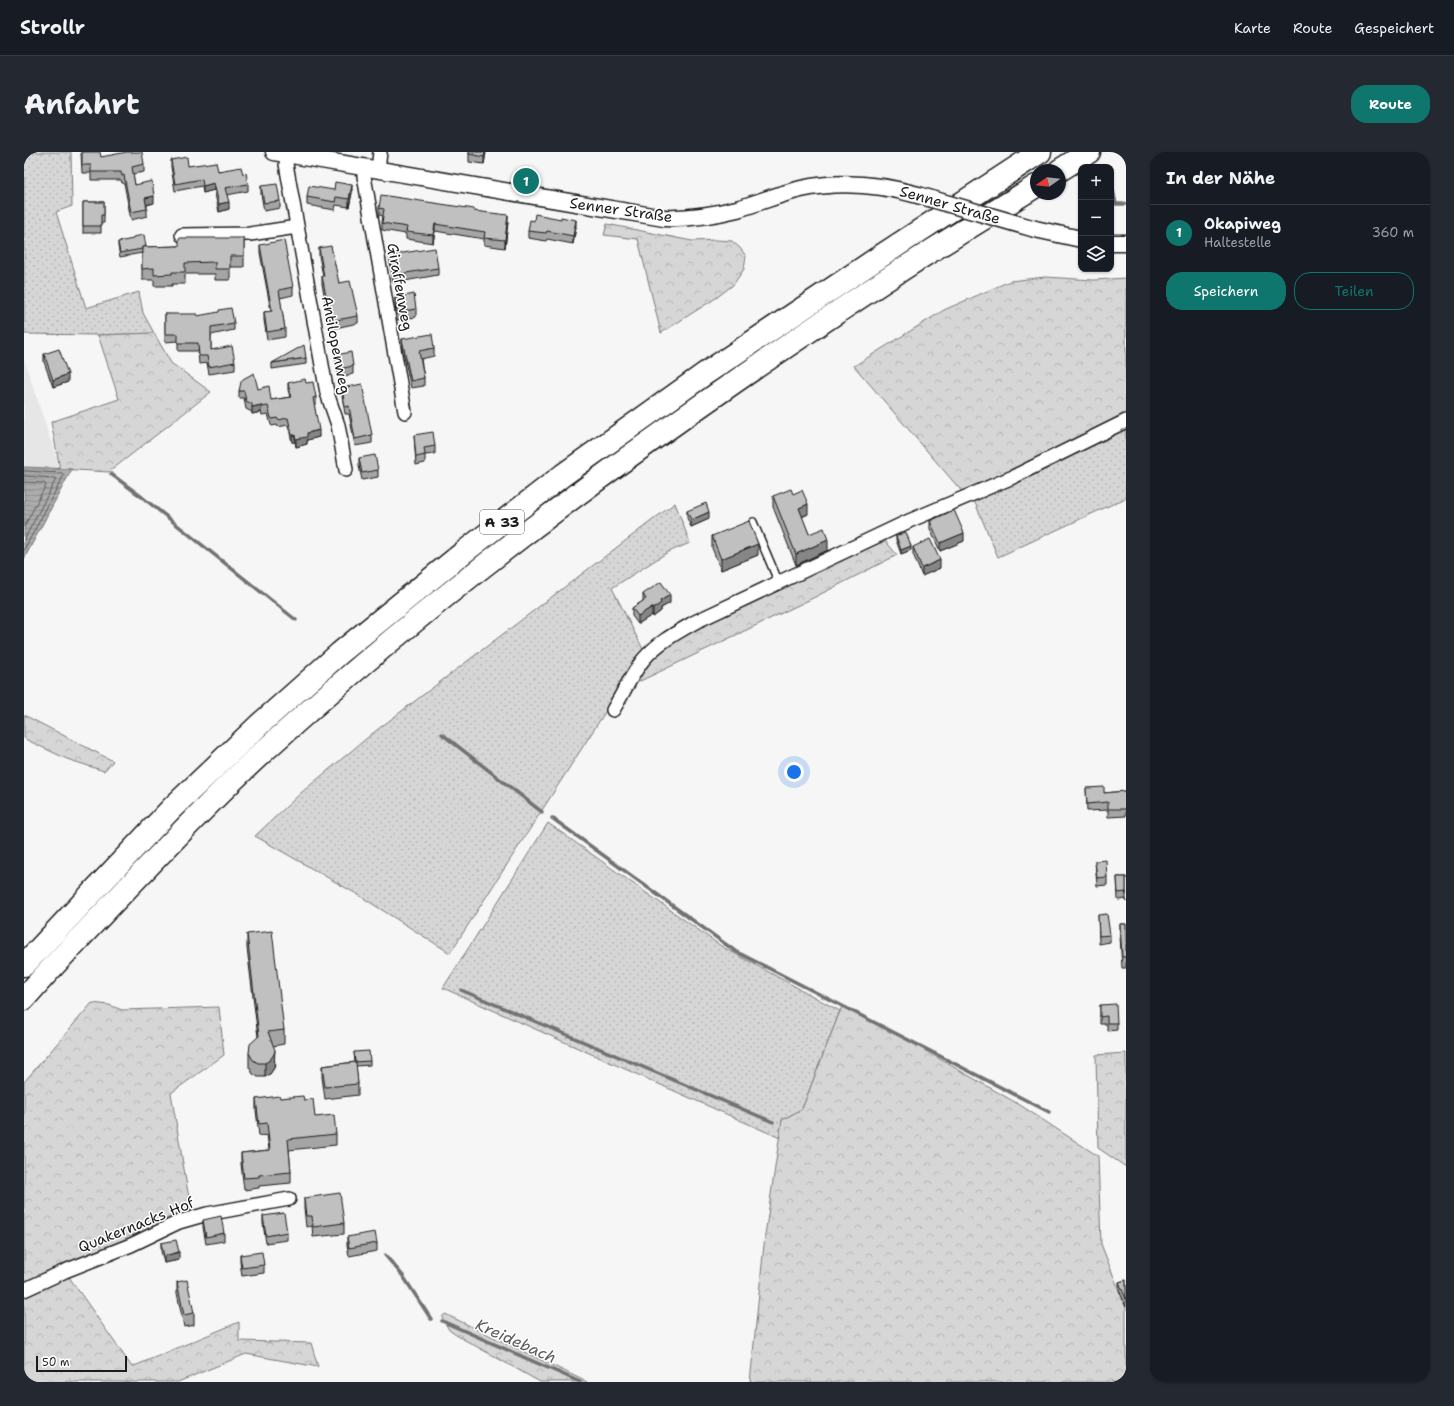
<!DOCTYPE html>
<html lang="de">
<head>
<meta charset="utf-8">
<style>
  :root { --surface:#171b24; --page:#242831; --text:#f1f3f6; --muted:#9ea1a6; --line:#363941; --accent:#0f766e }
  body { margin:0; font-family:"Shantell Sans",sans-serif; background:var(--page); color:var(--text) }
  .controls { position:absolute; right:12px; top:12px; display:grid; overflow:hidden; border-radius:8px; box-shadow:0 1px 3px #0004 }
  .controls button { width:36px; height:36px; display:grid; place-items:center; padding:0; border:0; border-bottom:1px solid var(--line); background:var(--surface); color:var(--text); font:20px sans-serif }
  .compass { position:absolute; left:1006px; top:12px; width:36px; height:36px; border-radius:50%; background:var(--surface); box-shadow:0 1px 3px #0004; rotate:256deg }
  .scale { position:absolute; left:12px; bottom:10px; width:91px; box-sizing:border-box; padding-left:4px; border:2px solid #1c1c1c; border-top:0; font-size:11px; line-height:14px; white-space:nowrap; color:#1c1c1c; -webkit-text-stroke:3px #fff; paint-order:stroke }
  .you { position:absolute; left:770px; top:620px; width:14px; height:14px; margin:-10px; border:3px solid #fff; border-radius:50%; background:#1a73e8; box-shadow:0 0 0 6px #1a73e833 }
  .badge { display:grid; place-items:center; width:26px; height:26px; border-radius:50%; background:var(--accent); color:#fff; font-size:13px; font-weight:700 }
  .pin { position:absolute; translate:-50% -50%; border:2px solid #fff; box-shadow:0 1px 4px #0006 }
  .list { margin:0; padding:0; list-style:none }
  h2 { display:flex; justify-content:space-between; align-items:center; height:52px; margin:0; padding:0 16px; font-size:17px }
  h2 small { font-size:13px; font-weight:400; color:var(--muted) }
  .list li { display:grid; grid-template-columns:26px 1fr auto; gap:12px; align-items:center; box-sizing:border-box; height:56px; padding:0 16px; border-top:1px solid var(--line) }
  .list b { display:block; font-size:15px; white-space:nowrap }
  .list p { margin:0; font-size:13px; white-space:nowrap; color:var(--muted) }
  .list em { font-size:13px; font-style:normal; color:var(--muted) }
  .actions { display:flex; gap:8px; padding:12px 16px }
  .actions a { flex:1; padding:9px 0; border:1px solid var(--accent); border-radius:16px; text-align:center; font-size:14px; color:var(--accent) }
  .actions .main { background:var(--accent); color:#fff }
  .icon { flex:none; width:22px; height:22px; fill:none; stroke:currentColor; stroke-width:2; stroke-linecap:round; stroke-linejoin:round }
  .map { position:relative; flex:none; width:1102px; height:1230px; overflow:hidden; border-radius:16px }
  header { display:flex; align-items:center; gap:24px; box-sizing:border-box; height:56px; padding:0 20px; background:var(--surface); border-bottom:1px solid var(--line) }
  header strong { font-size:19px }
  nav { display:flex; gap:22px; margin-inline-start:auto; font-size:14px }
  .intro { display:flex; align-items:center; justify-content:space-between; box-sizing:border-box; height:96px; padding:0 24px }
  h1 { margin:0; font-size:28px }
  .button { padding:10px 18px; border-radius:16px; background:var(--accent); color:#fff; font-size:14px; font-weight:700 }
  main { display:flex; gap:24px; padding:0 24px }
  aside { flex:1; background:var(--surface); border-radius:16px; box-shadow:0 1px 3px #0004 }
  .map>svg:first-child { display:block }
  .built { fill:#e6e6e6 }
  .grass { fill:url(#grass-dots); stroke:#797979 }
  .forest { fill:url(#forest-crowns); stroke:#797979 }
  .water { fill:url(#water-rules); stroke:#727272 }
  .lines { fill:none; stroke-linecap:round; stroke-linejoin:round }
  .shore { stroke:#565656; stroke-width:1 }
  .stream { stroke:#727272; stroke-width:3.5 }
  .service-casing { stroke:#1c1c1c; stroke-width:10 }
  .minor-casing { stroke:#1c1c1c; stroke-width:16 }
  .tertiary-casing { stroke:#1c1c1c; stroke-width:19 }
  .motorway-casing { stroke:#1c1c1c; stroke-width:25 }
  .service { stroke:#fff; stroke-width:7 }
  .minor { stroke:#fff; stroke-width:13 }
  .tertiary { stroke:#fff; stroke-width:16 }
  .motorway { stroke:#fff; stroke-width:22 }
  .tertiary-bridge-casing { stroke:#1c1c1c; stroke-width:19; stroke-linecap:butt }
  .tertiary-bridge { stroke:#fff; stroke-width:16 }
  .wall { fill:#a5a5a5; stroke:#1c1c1c }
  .shaded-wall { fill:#868686; stroke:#1c1c1c }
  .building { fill:#c0c0c0; stroke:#1c1c1c }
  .labels { text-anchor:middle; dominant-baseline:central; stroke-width:3; stroke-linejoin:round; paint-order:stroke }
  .shield { fill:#fff; stroke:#606060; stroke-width:1 }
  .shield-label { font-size:14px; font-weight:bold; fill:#1c1c1c }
  .street-label { font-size:15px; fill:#1c1c1c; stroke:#fff }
  .water-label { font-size:16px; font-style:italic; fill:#5d5d5d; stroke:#fff }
</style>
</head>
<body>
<header>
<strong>Strollr</strong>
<nav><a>Karte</a><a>Route</a><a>Gespeichert</a></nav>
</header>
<div class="intro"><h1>Anfahrt</h1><a class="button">Route</a></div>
<main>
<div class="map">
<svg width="1102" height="1230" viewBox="0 0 1102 1230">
  <defs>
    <pattern id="grass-dots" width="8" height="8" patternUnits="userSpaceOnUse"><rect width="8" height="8" fill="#d6d6d6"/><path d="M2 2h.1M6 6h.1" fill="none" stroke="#b7b7b7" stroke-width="1.8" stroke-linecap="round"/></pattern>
    <pattern id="forest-crowns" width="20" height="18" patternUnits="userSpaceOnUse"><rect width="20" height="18" fill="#d6d6d6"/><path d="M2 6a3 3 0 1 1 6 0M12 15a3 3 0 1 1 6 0" fill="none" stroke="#b7b7b7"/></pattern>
    <pattern id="water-rules" width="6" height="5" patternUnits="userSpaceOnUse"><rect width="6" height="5" fill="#acacac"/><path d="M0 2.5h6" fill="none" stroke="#939393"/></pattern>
  </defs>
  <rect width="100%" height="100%" fill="#f6f6f6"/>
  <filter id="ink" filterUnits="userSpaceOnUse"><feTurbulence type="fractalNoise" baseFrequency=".025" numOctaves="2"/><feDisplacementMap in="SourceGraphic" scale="8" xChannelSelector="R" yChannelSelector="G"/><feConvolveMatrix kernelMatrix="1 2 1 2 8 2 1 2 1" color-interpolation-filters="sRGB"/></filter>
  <g filter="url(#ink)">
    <polygon class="built" points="0,207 36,317 0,315"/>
    <g class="grass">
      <polygon points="0,0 47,0 48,54 32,60 62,156 115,140 119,161 130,181 74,183 0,182"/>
      <polygon points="1101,273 1102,290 1102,346 974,405 949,346"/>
      <polygon points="651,351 666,391 644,400 588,436 621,501 616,506 426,801 336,744 231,684 278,640 349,581"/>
      <polygon points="524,671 697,794 816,859 778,957 758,968 756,986 419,836"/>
    </g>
    <g class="forest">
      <polygon points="583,72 668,89 692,88 708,89 716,96 722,104 720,117 709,133 692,146 637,181 614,87 580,83"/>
      <polygon points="1021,125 1070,128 1102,126 1102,256 1101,266 940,342 830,214 920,158 986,129"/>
      <polygon points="130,181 147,211 187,240 85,320 36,317 27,270 95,247 74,183"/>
      <polygon points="859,386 873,403 789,446 610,532 622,510 647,487"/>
      <polygon points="0,563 89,609 80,619 43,607 3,588 0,586"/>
      <polygon points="68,851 85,853 98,858 195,855 200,903 147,941 167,1058 107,1088 41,1113 45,1125 108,1215 215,1170 215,1189 287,1191 294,1215 222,1202 154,1230 0,1230 0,930"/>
      <polygon points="818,854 860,875 996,953 1074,1004 1077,1092 1102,1156 1102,1230 726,1230 741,1083 758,968 778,957"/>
      <polygon points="1102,901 1102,1015 1074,996 1072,903"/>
      <polygon points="421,1162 563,1230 516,1230 432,1183 425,1178 418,1165"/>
    </g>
    <polygon class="water" points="0,315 48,317 0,407"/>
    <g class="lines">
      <g class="shore">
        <polyline points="0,319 38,321 40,323 0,398"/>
        <polyline points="0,324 30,326 32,327 0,388"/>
        <polyline points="0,330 20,331 22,333 0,375"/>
      </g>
      <g class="stream">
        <polyline points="1087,30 1092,52 1102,52"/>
        <polyline points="87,322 118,345 272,468"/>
        <polyline points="418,582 518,660"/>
        <polyline points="528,666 711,799 1025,960"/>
        <polyline points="437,838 749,970"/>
        <polyline points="361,1103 379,1124 407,1167"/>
        <polyline points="418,1169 556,1230"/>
      </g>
      <g class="service-casing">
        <polyline id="service" points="729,370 755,431"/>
      </g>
      <g class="minor-casing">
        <g id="minor">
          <polyline points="264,2 262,12 303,241 314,273 322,318"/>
          <polyline points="341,16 340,24 381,260"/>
          <polyline points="354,18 356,0"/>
          <polyline points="158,83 226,82 273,75"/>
          <path d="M589,558C598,543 608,522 619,508C633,491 652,481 671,470L885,369L989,325L1102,269"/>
          <polyline points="0,1138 41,1119 107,1093 155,1070 183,1062 265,1047"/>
        </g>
      </g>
      <g class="tertiary-casing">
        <g id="tertiary">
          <path d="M250,0L640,66C665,67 689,63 713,57C734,51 755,42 777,37C817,28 855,32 894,43"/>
          <polyline points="1011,77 1057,87"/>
          <polyline points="1087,91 1102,91"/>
        </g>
      </g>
      <g class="motorway-casing">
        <g id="motorway">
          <polyline points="1036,18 1065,0"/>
          <polyline points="0,813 148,656 235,573 316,501 440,400 539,323 682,221 857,104 1016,0"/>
          <path d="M0,847C28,814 59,783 89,751C142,696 194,640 251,589C442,416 653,265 868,124C915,93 964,64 1012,34"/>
        </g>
      </g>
      <use href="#service" class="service"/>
      <use href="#minor" class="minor"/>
      <use href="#tertiary" class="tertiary"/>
      <use href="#motorway" class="motorway"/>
      <g class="tertiary-bridge-casing">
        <polyline id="tertiary-bridge" points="894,43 1011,77"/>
      </g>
      <use href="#tertiary-bridge" class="tertiary-bridge"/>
    </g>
    <g class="wall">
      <polygon points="57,0 77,5 120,12 120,20 109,22 111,33 130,51 123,53 123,64 107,68 100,31 98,31 97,28 67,28 67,21 58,21"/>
      <polygon points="445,0 462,0 460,12 445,10"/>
      <polygon points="147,8 164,14 219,22 224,32 224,39 203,43 205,57 195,60 190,38 179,41 178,34 151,39 147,15"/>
      <polygon points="237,34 256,49 256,56 240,59 237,42"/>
      <polygon points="328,41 325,55 312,53 311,58 283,53 283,45"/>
      <polygon points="59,50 80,50 80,71 77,71 77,81 59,81"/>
      <polygon points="355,56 450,59 484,70 481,96 460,93 460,87 411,79 409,91 382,87 382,82 358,78 358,71 359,64 355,63"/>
      <polygon points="552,75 549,92 523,87 522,89 504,86 504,79"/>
      <polygon points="220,86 220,115 206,115 206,128 191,128 191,122 161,122 161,132 148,132 148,134 130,134 130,128 118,128 118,101 96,105 94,94 94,90 122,95 155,94"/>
      <polygon points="236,93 269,135 269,143 256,146 261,177 261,185 243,188 240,168 240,160 247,159 236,101"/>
      <polygon points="295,96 334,164 334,171 307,177 298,132 298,124 299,124 295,104"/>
      <polygon points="366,103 414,116 414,123 369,131 366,110"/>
      <polygon points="371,146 392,157 392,165 373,168 371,153"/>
      <polygon points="141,162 173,164 210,171 210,178 187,183 187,198 211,210 211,218 185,222 183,211 175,212 174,199 154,199 154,189 141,190"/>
      <polygon points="378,187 410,196 410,204 397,207 400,226 400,234 387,236 378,195"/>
      <polygon points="20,202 44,230 29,235 20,210"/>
      <polygon points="312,203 329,214 329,222 315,225 312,211"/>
      <polygon points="282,206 282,212 248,217 248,211"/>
      <polygon points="264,231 282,231 292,245 292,252 290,252 295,285 283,288 283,292 272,295 271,290 268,290 264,273 254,275 253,273 248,274 247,273 244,262 238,263 237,260 228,262 228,260 222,257 220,246 215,246 215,239 234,237 247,248 266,245 264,238"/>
      <polygon points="318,236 348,283 348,291 331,294 325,262 321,262 318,244"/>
      <polygon points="390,283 411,294 411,302 401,303 401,311 392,313"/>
      <polygon points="335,306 354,318 354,325 338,328 335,314"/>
      <polygon points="769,342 784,362 778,365 785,382 804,398 772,413 749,355 749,344"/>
      <polygon points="663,359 685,367 667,375 663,366"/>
      <polygon points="906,369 940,389 916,399 906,377"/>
      <polygon points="688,384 734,403 697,418 688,396"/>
      <polygon points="872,384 887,398 877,402 872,388"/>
      <polygon points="889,395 916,416 898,424 889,402"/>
      <polygon points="619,442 646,451 637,456 637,459 629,465 628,463 614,472 608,464 608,456 619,449"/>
      <polygon points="1062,636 1080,641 1102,639 1102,664 1084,665 1084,658 1063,659"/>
      <polygon points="1071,709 1083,725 1083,733 1073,734"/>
      <polygon points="1093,725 1102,725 1102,750 1102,747 1094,748"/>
      <polygon points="1074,763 1086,783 1086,790 1075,792"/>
      <polygon points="1096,772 1102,772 1102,816 1098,816 1096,784"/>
      <polygon points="223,782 260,878 260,892 249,894 251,912 250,916 246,922 241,925 234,925 229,922 225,915 225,901 234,885 223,796"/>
      <polygon points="1076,853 1093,871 1093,878 1083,879 1083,872 1076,872"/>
      <polygon points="330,900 346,909 346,913 332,914 334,932 334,943 301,947 298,925 298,914 331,910"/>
      <polygon points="256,946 280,948 291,965 312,982 312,993 265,998 267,1020 267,1031 235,1034 235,1036 220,1038 217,1012 217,1001 245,998 243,983 235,984 232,958 232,947"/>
      <polygon points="280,1046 320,1071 320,1082 289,1085 288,1074 282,1075 280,1056"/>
      <polygon points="239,1064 263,1080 263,1088 242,1091 239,1072"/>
      <polygon points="179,1068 200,1081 200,1089 182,1092 179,1075"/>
      <polygon points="323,1085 353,1091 353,1099 325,1104 323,1093"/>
      <polygon points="137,1091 155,1108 140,1111 137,1099"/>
      <polygon points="216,1103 240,1113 240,1121 218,1124 216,1110"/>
      <polygon points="1102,1128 1102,1155 1095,1138 1095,1130"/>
      <polygon points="153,1130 170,1161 170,1173 160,1175 153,1141"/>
    </g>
    <g class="shaded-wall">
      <polygon points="461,0 462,0 460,12 460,5"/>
      <polygon points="190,31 190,38 179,41 179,34"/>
      <polygon points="328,33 328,41 325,55 325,47"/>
      <polygon points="130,44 130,51 121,53 121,46"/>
      <polygon points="205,50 205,57 195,60 195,52"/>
      <polygon points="484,63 484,70 481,96 481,88"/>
      <polygon points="552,68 552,75 549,92 549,84"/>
      <polygon points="411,72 411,79 409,91 409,83"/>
      <polygon points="44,222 44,230 29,235 29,228"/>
      <polygon points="237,253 237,260 228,262 228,255"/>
      <polygon points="295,278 295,285 283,288 283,292 272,295 272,287 283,281"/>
      <rect x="268" y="283" width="3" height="7"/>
      <polygon points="784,352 784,362 775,366 775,356"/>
      <polygon points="685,360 685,367 667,375 667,368"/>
      <polygon points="940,381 940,389 916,399 916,391"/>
      <polygon points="804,388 804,398 772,413 772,402"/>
      <polygon points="734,392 734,403 697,418 697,407"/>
      <polygon points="887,394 887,398 877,402 877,398"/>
      <polygon points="916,408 916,416 898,424 898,416"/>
      <polygon points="646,443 646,451 637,456 637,459 629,465 629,457 636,449"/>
      <polygon points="628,455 628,463 614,472 614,464"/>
      <polygon points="251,898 250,916 246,922 241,925 241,911"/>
      <polygon points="155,1100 155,1108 140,1111 140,1104"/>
    </g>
    <g class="building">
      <polygon points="58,0 76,0 77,5 103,0 118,0 120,12 108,15 111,33 128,29 130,44 121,46 123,57 107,60 100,23 98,24 97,20 67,20 67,13 58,13"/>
      <polygon points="445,0 461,0 460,5 445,2"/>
      <polygon points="163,5 164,14 192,10 194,19 217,15 219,22 222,21 224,32 201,36 205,50 195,52 190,31 179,34 178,27 151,32 147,8"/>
      <polygon points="311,30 328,33 325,47 312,45 311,50 283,45 285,34 310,38"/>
      <polygon points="253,32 256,49 240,51 237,34"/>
      <polygon points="357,43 450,57 450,59 484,63 481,88 460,86 461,80 411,72 409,83 382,80 383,75 358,71 360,57 355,56"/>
      <polygon points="59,50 80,50 80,63 77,63 77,74 59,74"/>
      <polygon points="511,62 537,67 537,65 552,68 549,84 523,79 522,81 504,79 506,68 510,69"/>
      <polygon points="120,83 122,95 118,95 118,97 96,101 94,90 109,87 109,85"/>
      <polygon points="155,86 220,86 220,104 206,104 206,117 191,117 191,110 161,111 161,120 148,120 148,122 130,123 130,116 118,117 118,95 155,94"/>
      <polygon points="260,88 269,135 255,138 261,177 243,180 240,160 248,159 236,93"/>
      <polygon points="307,94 315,131 326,129 334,164 307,169 298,124 300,124 295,96"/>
      <polygon points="411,96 414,116 369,123 366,103"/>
      <polygon points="390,142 392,157 373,160 371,146"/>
      <polygon points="207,156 210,171 187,175 187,198 208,194 211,210 185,215 183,204 175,204 174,191 154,191 154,182 141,182 141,162 173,162 173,164 195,160 195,158"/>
      <polygon points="408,182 410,196 395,199 400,226 387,229 378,187"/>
      <polygon points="280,193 282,206 248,211"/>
      <polygon points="35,197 44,222 29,228 20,202"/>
      <polygon points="327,200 329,214 315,217 312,203"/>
      <polygon points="230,221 234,237 245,234 247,248 267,245 264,231 281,227 282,231 289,230 292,245 289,246 295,278 283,281 283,285 272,287 271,283 268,283 264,266 254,268 253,266 248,267 247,266 244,254 238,255 237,253 228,255 228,252 222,249 220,239 215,239 217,230 219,227"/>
      <polygon points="338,232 348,283 331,287 325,254 321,255 318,236"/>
      <polygon points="409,280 411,294 400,296 401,303 392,305 390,283"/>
      <polygon points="351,303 354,318 338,321 335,306"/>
      <polygon points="767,337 769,342 778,338 784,352 775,356 785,382 800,376 804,388 772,402 749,344"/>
      <polygon points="682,351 685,360 667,368 663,359"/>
      <polygon points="930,358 940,381 916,391 906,369"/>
      <polygon points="725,369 734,392 697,407 688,384"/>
      <polygon points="882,380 887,394 877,398 872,384"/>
      <polygon points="906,387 916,408 898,416 889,395"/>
      <polygon points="637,430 646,443 636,449 637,451 629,457 628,455 614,464 608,456 622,447 619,442"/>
      <polygon points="1080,635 1080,641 1102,639 1102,657 1084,657 1084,650 1063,652 1062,636"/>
      <polygon points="1082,708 1083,725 1073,726 1071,709"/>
      <polygon points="1093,725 1102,725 1102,743 1102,740 1094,741"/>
      <polygon points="1083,762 1086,783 1075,784 1074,763"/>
      <polygon points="1096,772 1102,772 1102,805 1098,805"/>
      <polygon points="248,779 260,878 244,880 251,898 250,902 246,908 241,911 234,911 229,908 225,901 226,892 235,884 223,782"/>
      <polygon points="1092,852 1093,871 1083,871 1083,864 1076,865 1076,853"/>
      <polygon points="345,899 346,909 331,910 330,900"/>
      <polygon points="332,910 334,932 301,935 298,914"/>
      <polygon points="255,944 256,946 279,944 280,948 289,947 291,965 310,963 312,982 264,987 267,1020 235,1023 235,1025 220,1026 217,1001 246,998 243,971 235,972 232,947"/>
      <polygon points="316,1041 320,1071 289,1075 288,1064 282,1064 280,1046"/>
      <polygon points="260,1061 263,1080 242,1084 239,1064"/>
      <polygon points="197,1064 200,1081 182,1085 179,1068"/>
      <polygon points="351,1080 353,1091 325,1096 323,1085"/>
      <polygon points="152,1088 155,1100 140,1104 137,1091"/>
      <polygon points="238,1100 240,1113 218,1116 216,1103"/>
      <polygon points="163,1128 170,1161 160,1163 153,1130"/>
      <polygon points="1102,1128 1102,1147 1095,1130"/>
    </g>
  </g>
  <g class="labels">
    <rect class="shield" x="456" y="358" width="44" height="24" rx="3"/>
    <g class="shield-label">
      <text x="478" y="370">A 33</text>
    </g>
    <g class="street-label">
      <text transform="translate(926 53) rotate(16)">Senner Straße</text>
      <text transform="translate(597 58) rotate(8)">Senner Straße</text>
      <text transform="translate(376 135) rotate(80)">Giraffenweg</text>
      <text transform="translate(312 193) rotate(79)">Antilopenweg</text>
      <text transform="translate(112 1073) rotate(-22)">Quakernacks Hof</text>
    </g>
    <g class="water-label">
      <text transform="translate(492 1189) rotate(24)">Kreidebach</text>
    </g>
  </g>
</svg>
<div class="controls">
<button>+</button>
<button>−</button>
<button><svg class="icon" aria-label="layers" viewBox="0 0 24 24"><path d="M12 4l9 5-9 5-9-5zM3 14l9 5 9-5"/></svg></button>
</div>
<svg class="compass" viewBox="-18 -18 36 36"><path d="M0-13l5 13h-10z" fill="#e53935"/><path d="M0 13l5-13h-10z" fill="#9ea1a6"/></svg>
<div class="scale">50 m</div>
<div class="you"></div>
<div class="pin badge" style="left:502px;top:29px">1</div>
</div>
<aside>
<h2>In der Nähe<small></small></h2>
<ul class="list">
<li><span class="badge">1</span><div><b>Okapiweg</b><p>Haltestelle</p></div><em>360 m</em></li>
</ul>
<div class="actions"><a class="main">Speichern</a><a>Teilen</a></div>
</aside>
</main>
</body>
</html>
